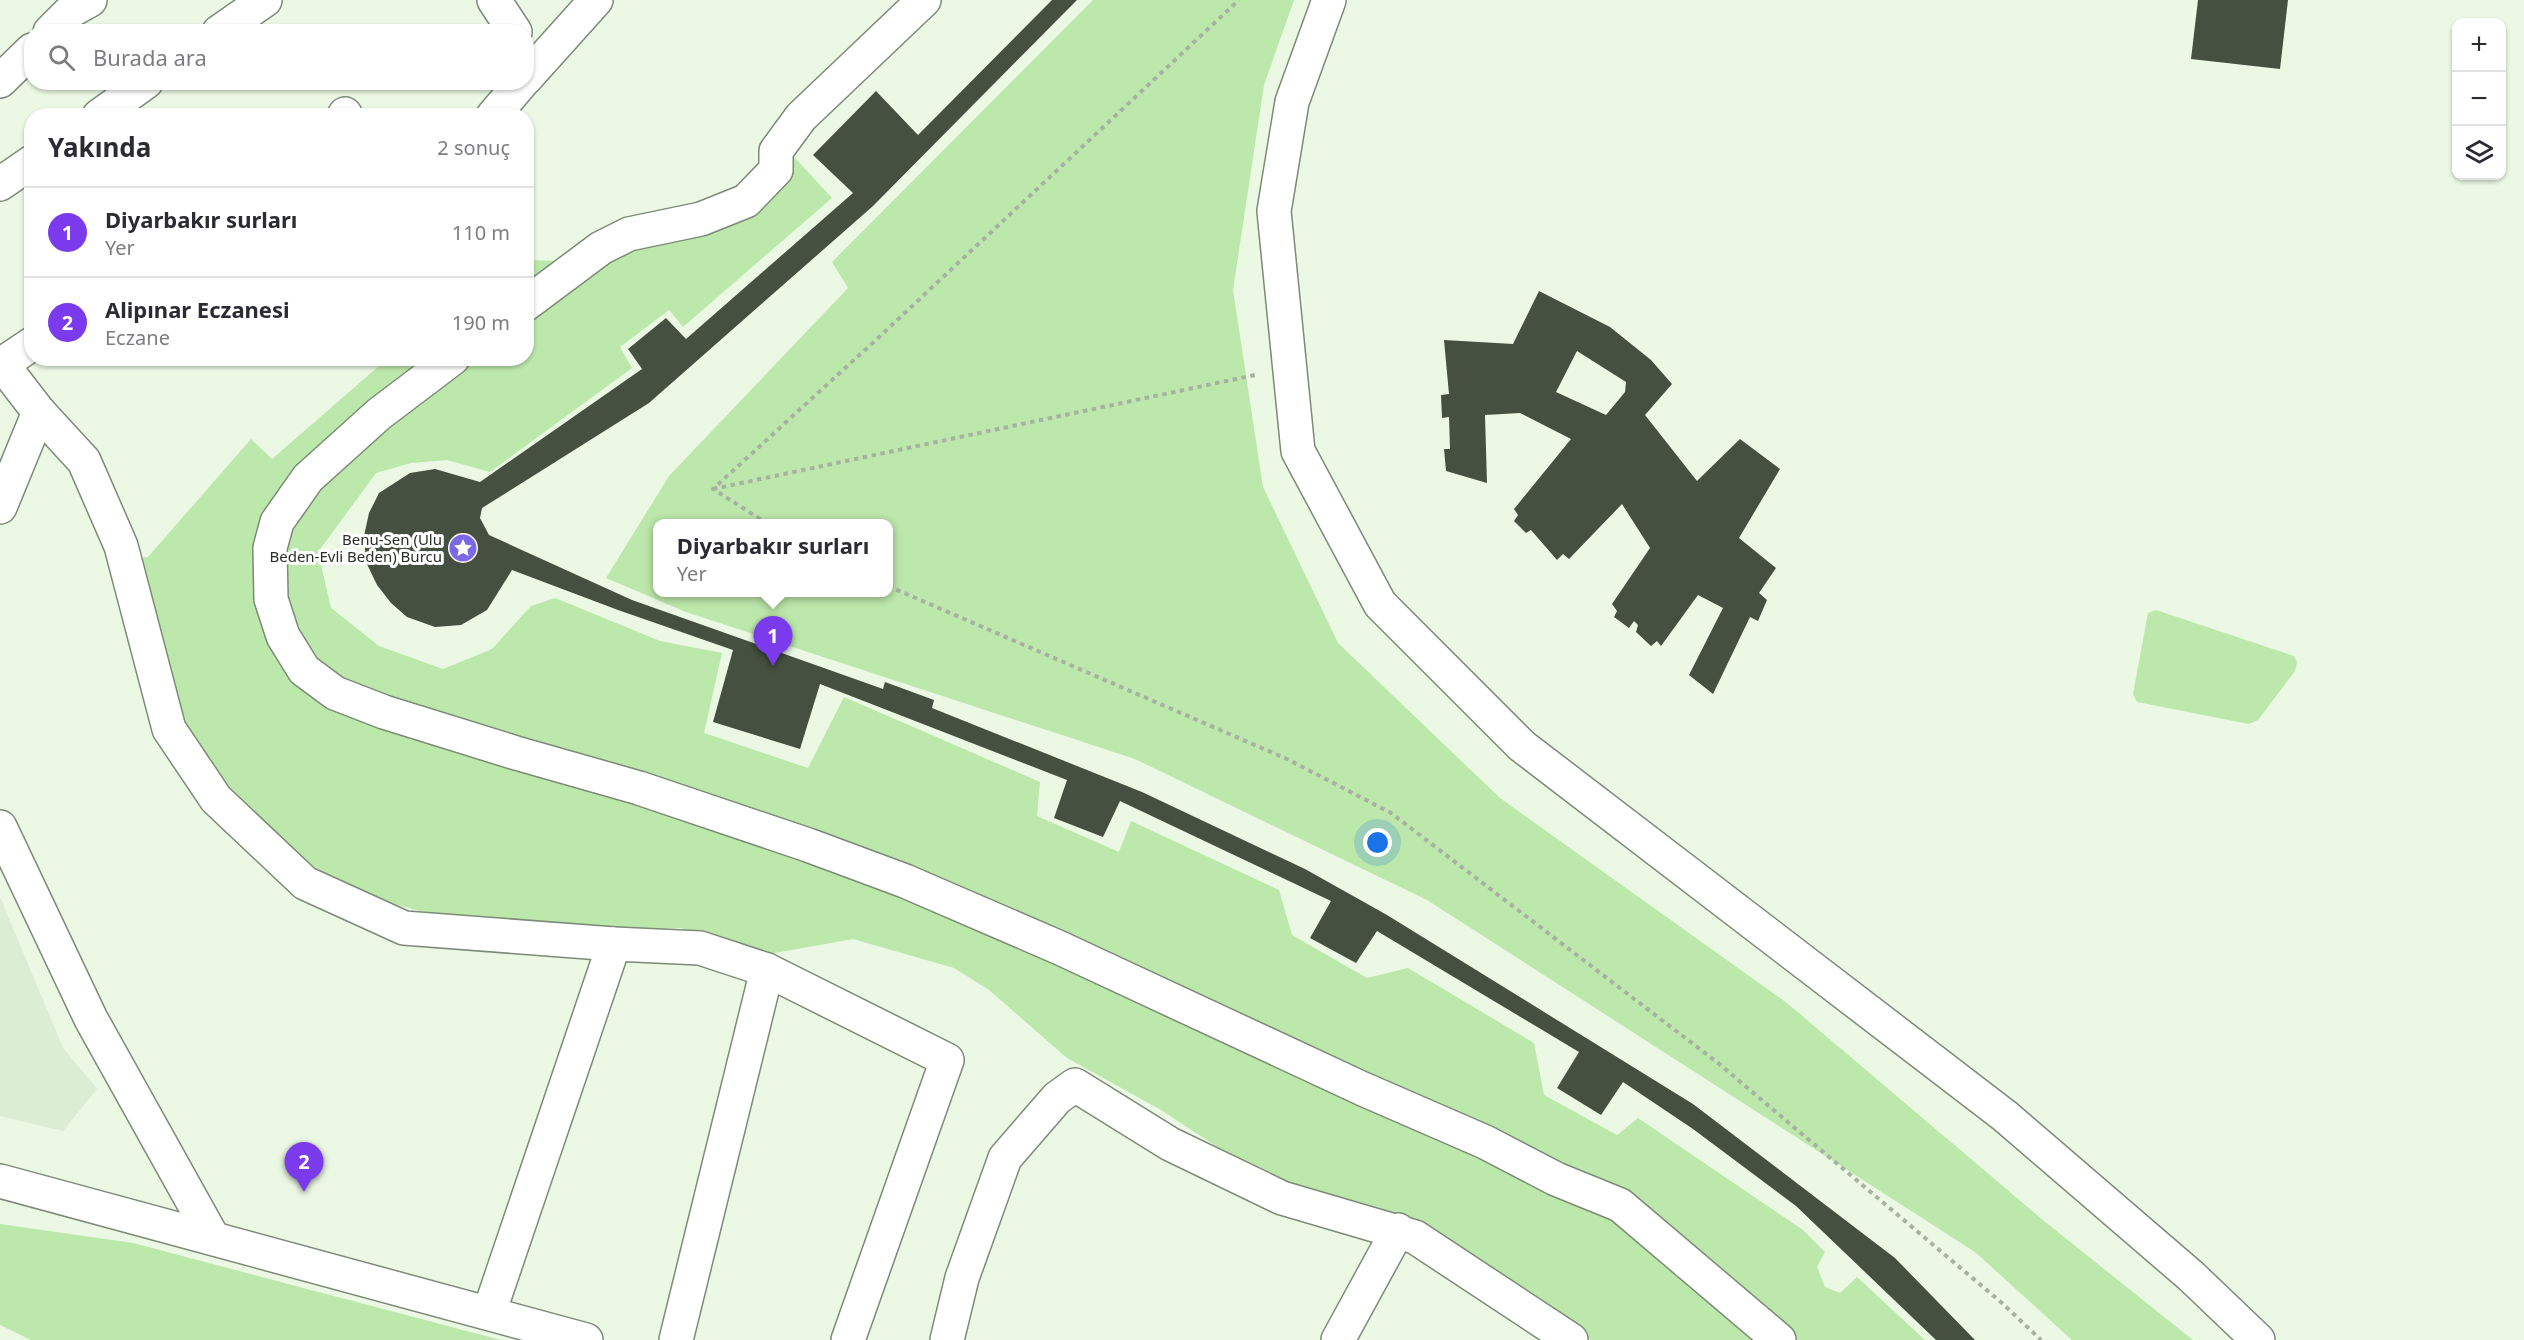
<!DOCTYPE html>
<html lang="tr">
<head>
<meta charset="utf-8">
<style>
  :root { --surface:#fff; --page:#f7f7f7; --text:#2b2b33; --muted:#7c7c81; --line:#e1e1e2; --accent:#7c3aed }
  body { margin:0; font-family:"Noto Sans",sans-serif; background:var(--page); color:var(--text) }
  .controls { position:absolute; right:18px; top:18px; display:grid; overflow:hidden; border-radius:12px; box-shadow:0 2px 4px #0004 }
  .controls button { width:54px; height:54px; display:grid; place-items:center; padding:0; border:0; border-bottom:2px solid var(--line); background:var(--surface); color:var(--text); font:30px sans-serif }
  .you { position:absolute; left:1378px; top:843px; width:21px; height:21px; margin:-15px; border:4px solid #fff; border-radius:50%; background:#1a73e8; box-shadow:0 0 0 9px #1a73e833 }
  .badge { display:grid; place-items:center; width:39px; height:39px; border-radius:50%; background:var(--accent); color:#fff; font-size:20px; font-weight:700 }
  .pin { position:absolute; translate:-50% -50px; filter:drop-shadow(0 2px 3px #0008) }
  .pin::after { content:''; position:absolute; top:32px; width:21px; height:18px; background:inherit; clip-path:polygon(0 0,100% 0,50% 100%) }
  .popup { position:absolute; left:653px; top:519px; width:240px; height:78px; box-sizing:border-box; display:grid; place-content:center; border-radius:12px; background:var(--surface); filter:drop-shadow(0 2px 4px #0005); font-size:20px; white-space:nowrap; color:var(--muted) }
  .popup b { font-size:22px; color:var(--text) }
  .popup::after { content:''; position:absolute; left:50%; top:100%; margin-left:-12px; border:12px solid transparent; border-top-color:var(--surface) }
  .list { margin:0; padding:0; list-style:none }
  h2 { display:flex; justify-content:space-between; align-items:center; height:78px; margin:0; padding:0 24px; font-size:26px }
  h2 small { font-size:20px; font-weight:400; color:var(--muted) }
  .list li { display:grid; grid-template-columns:39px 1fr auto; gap:18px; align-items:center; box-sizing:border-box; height:90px; padding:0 24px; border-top:2px solid var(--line) }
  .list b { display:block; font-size:22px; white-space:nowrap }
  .list p { margin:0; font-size:20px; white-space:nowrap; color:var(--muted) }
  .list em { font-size:20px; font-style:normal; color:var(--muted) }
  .icon { flex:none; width:33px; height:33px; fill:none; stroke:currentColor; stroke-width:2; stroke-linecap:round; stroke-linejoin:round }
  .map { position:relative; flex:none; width:2524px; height:1340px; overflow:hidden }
  .search { position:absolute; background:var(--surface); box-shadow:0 2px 4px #0004; left:24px; top:24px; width:510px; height:66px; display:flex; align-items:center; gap:15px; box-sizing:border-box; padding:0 21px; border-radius:24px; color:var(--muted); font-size:22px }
  .panel { position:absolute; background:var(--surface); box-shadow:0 2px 4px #0004; left:24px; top:108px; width:510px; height:258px; border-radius:24px }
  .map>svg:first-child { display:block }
  .built { fill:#dbeed4 }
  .green { fill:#bde8ab; fill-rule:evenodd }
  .building { fill:#455040; fill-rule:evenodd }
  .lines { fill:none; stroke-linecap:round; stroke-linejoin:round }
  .minor-casing { stroke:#7d8a78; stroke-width:36 }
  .tertiary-casing { stroke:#7d8a78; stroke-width:36 }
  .path { stroke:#a7b2a3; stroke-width:4; stroke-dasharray:4.5 4.5; stroke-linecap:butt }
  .minor { stroke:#fff; stroke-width:33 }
  .tertiary { stroke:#fff; stroke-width:33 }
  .labels { text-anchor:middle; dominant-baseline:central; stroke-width:6; stroke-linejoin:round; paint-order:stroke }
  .poi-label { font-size:15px; fill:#292e27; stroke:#fff; text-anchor:end }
</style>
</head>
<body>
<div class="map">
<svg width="2524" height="1340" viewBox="0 0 2524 1340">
  <rect width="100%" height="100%" fill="#eaf8e4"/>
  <polygon class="built" points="0,897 63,1048 97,1089 63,1131 0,1116"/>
  <g class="green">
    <path d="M1093,0H1294L1264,85L1233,290L1263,487L1338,643L1500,798L1787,1003L2044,1221L2193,1340H2072L1975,1252L1427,900L1135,759L686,612L606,578L669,476L848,288L832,262ZM658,524H888V592H658Z"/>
    <polygon points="795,158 832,198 683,327 669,310 620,347 632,368 490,472 447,460 411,463 376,473 318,552 331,608 379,646 443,669 492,649 531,606 555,598 660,641 722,653 704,733 808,768 844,697 1040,782 1037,816 1119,852 1131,821 1279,890 1292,935 1367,978 1408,968 1534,1043 1544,1095 1617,1135 1638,1118 1803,1230 1825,1252 1817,1267 1825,1287 1840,1293 1857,1277 1925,1340 1591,1340 1558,1320 1494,1268 1367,1208 1260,1175 1161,1110 1067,1058 989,990 954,968 853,939 764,955 681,928 582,931 435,915 375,899 296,857 217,783 170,697 134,559 148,557 251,439 272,459 387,359 526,358 527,260 555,261 572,252 756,201"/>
    <polygon points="2156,610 2294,656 2297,662 2295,671 2258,720 2249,724 2137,702 2133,694 2148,613"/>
    <polygon points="0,1224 133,1243 501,1340 31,1340 0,1325"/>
  </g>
  <g class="building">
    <polygon points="1052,0 1077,0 873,206 649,403 482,508 480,518 489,535 632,600 883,689 885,682 934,700 932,708 1142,792 1305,869 1387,915 1693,1104 1895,1258 1975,1340 1936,1340 1796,1206 1693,1129 1623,1082 1601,1115 1557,1088 1579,1052 1377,931 1356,963 1310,938 1331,901 1120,801 1103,837 1054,818 1067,780 820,684 800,749 713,722 733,650 618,610 512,570 487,610 461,625 435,627 407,617 391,603 377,585 366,562 364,536 369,513 379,493 410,473 435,469 480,482 642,369 628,349 666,318 686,339 853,193 813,155 876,91 918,135"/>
    <polygon points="2198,0 2288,0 2280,69 2191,59"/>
    <path d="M1539,291L1610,327L1651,360L1672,384L1645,415L1697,481L1740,439L1780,469L1739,538L1776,568L1759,593L1767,600L1758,621L1750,617L1713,694L1689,675L1723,608L1698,595L1661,646L1657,641L1651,646L1636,632L1638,625L1634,621L1629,628L1614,617L1617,611L1612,604L1650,548L1622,504L1569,559L1563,554L1557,560L1531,530L1526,533L1514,521L1518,515L1514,509L1571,439L1520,413L1485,415L1487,483L1446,471L1444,449H1450L1449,417L1442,418L1441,395L1449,394L1444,340L1513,344ZM1577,351L1626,382L1625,392L1606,415L1556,392Z"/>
  </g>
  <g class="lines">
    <g class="minor-casing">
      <g id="minor">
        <polyline points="494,0 515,32"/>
        <polyline points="50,32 72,10 90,0"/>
        <polyline points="219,32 265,0"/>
        <polyline points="526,78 596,0"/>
        <polyline points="0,81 32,50"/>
        <polyline points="99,116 146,82"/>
        <polyline points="344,116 345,114"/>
        <polyline points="493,116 522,82"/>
        <polyline points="0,184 32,162"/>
        <polyline points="526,304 601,248 629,234 701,219 746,201 776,170 776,151 801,117 924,0"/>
        <polyline points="453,358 379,414 308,478 277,522 270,548 271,599 283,636 304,670 335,693 384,712 516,753 639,788 808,845 905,881 1060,948 1363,1089 1485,1142 1556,1179 1620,1205 1779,1340"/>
        <polyline points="2,364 32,344"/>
        <polyline points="0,366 2,364 39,412 0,507"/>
        <polyline points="39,412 84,461 121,546 169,729 216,799 305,883 404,928 614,944 700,948 767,970 676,1340"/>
        <polyline points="0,827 91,1019 213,1238"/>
        <polyline points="767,970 947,1060 848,1340"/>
        <polyline points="0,1181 586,1340"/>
        <polyline points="489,1313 614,944"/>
        <polyline points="947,1340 962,1278 1005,1158 1057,1098 1075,1085 1170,1144 1282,1198 1415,1237 1571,1340"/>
        <polyline points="1338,1340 1398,1230"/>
      </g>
    </g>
    <g class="tertiary-casing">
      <polyline id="tertiary" points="1329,0 1292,102 1274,211 1298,451 1380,604 1522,746 2005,1116 2191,1276 2258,1340"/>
    </g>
    <g class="path">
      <polyline points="713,489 1255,375"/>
      <polyline points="768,524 713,489 878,338 1239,0"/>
      <polyline points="888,586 1287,759 1391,813 1718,1063 2002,1303 2041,1340"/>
    </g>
    <use href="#minor" class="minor"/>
    <use href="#tertiary" class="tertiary"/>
  </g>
  <defs>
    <g id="sight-disc" transform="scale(1.5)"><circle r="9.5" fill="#7b68e4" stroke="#fff"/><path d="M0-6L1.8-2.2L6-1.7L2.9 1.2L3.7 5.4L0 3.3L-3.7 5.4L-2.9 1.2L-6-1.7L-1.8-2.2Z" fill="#fff"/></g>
  </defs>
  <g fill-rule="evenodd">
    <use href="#sight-disc" x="463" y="548"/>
  </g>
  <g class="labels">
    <g class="poi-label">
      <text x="442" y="539">Benu-Sen (Ulu<tspan x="442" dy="17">Beden-Evli Beden) Burcu</tspan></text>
    </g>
  </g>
</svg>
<div class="controls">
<button>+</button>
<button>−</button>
<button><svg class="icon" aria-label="layers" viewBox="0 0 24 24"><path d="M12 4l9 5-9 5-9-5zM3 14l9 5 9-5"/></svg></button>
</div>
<div class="you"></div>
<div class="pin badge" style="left:773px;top:666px">1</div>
<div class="popup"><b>Diyarbakır surları</b>Yer</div>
<div class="pin badge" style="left:304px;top:1192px">2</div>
<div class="search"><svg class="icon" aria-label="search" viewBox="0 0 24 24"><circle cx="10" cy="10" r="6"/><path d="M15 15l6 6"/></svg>Burada ara</div>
<section class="panel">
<h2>Yakında<small>2 sonuç</small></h2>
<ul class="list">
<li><span class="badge">1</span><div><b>Diyarbakır surları</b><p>Yer</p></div><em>110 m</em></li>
<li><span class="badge">2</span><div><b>Alipınar Eczanesi</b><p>Eczane</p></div><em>190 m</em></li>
</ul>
</section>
</div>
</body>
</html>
